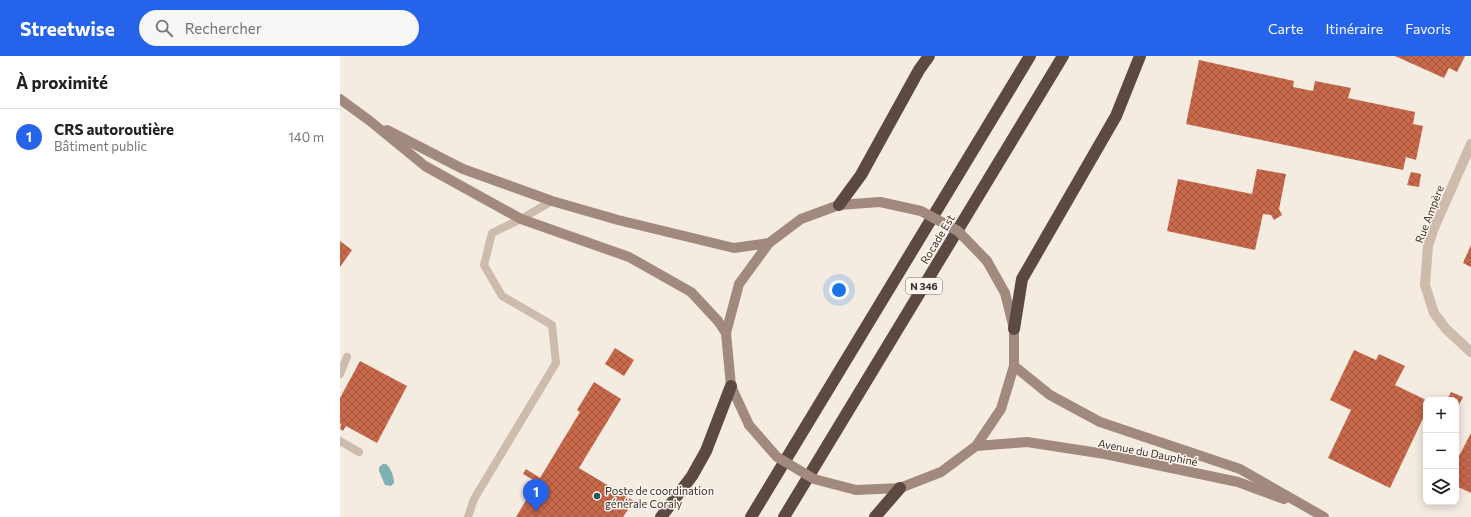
<!DOCTYPE html>
<html lang="fr">
<head>
<meta charset="utf-8">
<style>
  :root { --surface:#fff; --page:#f6f6f6; --text:#202124; --muted:#757577; --line:#e0e0e0; --accent:#2563eb }
  body { margin:0; font-family:Commissioner,sans-serif; background:var(--page); color:var(--text) }
  .controls { position:absolute; right:12px; bottom:12px; display:grid; overflow:hidden; border-radius:8px; box-shadow:0 2px 10px #0003 }
  .controls button { width:36px; height:36px; display:grid; place-items:center; padding:0; border:0; border-bottom:1px solid var(--line); background:var(--surface); color:var(--text); font:20px sans-serif }
  .you { position:absolute; left:499px; top:234px; width:14px; height:14px; margin:-10px; border:3px solid #fff; border-radius:50%; background:#1a73e8; box-shadow:0 0 0 6px #1a73e833 }
  .badge { display:grid; place-items:center; width:26px; height:26px; border-radius:50%; background:var(--accent); color:#fff; font-size:13px; font-weight:700 }
  .pin { position:absolute; translate:-50% -33px; filter:drop-shadow(0 1px 2px #0008) }
  .pin::after { content:''; position:absolute; top:21px; width:14px; height:12px; background:inherit; clip-path:polygon(0 0,100% 0,50% 100%) }
  .list { margin:0; padding:0; list-style:none }
  h2 { display:flex; justify-content:space-between; align-items:center; height:52px; margin:0; padding:0 16px; font-size:17px }
  h2 small { font-size:13px; font-weight:400; color:var(--muted) }
  .list li { display:grid; grid-template-columns:26px 1fr auto; gap:12px; align-items:center; box-sizing:border-box; height:56px; padding:0 16px; border-top:1px solid var(--line) }
  .list b { display:block; font-size:15px; white-space:nowrap }
  .list p { margin:0; font-size:13px; white-space:nowrap; color:var(--muted) }
  .list em { font-size:13px; font-style:normal; color:var(--muted) }
  .icon { flex:none; width:22px; height:22px; fill:none; stroke:currentColor; stroke-width:2; stroke-linecap:round; stroke-linejoin:round }
  .map { position:relative; flex:none; width:1131px; height:461px; overflow:hidden }
  header { display:flex; align-items:center; gap:24px; box-sizing:border-box; height:56px; padding:0 20px; background:var(--accent); color:#fff }
  header strong { font-size:19px }
  nav { display:flex; gap:22px; margin-inline-start:auto; font-size:14px }
  .search { width:280px; height:36px; background:var(--page); display:flex; align-items:center; gap:10px; box-sizing:border-box; padding:0 14px; border-radius:22px; color:var(--muted); font-size:15px }
  main { display:flex }
  aside { flex:1; background:var(--surface) }
  .map>svg:first-child { display:block }
  .water { fill:#7fb0b2 }
  .building { fill:url(#building-cross-hatch) }
  .lines { fill:none; stroke-linecap:round; stroke-linejoin:round }
  .lane { stroke:#cdbbac; stroke-width:8 }
  .street { stroke:#cdbbac; stroke-width:10 }
  .secondary { stroke:#a18a7d; stroke-width:10 }
  .highway { stroke:#5c4a42; stroke-width:12 }
  .secondary-bridge { stroke:#a18a7d; stroke-width:10 }
  .poi-dot { fill:#1f5a5e; stroke:#fbf5ee; stroke-width:1.5 }
  .labels { text-anchor:middle; dominant-baseline:central; stroke-width:3; stroke-linejoin:round; paint-order:stroke }
  .shield { fill:#fbf5ee; stroke:#756b66; stroke-width:1 }
  .shield-label { font-size:10px; font-weight:bold; fill:#3b302b }
  .street-label { font-size:11px; fill:#3b302b; stroke:#fbf5ee }
  .poi-label { font-size:11px; fill:#3b302b; stroke:#fbf5ee; text-anchor:start }
</style>
</head>
<body>
<header>
<strong>Streetwise</strong>
<div class="search"><svg class="icon" aria-label="search" viewBox="0 0 24 24"><circle cx="10" cy="10" r="6"/><path d="M15 15l6 6"/></svg>Rechercher</div>
<nav><a>Carte</a><a>Itinéraire</a><a>Favoris</a></nav>
</header>
<main>
<aside>
<h2>À proximité<small></small></h2>
<ul class="list">
<li><span class="badge">1</span><div><b>CRS autoroutière</b><p>Bâtiment public</p></div><em>140 m</em></li>
</ul>
</aside>
<div class="map">
<svg width="1131" height="461" viewBox="0 0 1131 461">
  <defs>
    <pattern id="building-cross-hatch" width="8" height="8" patternUnits="userSpaceOnUse"><rect width="8" height="8" fill="#c8694b"/><path d="M0 0l8 8M0 8l8-8" fill="none" stroke="#a4573f"/></pattern>
  </defs>
  <rect width="100%" height="100%" fill="#f4ebe1"/>
  <path class="water" d="M43,408H46C51,412 54,421 54,427L51,430L45,429L39,415V411Z"/>
  <g class="building">
    <polygon points="1055,0 1125,0 1117,16 1109,12 1104,22"/>
    <polygon points="859,4 954,25 953,31 973,35 975,25 1011,32 1008,42 1075,56 1073,68 1083,70 1076,104 1066,101 1063,114 846,68"/>
    <polygon points="917,113 946,118 939,153 942,159 934,164 931,159 923,158 915,194 827,175 838,123 912,138"/>
    <polygon points="1071,116 1081,118 1079,131 1067,129"/>
    <polygon points="0,185 12,194 0,211"/>
    <polygon points="1131,189 1131,211 1123,207"/>
    <polygon points="275,292 294,304 284,320 265,308"/>
    <polygon points="1014,294 1036,304 1039,298 1065,310 1055,329 1086,344 1086,356 1050,432 988,402 1011,354 990,344"/>
    <polygon points="20,305 67,330 37,387 6,370 3,375 0,373 1,368 0,367 0,342"/>
    <polygon points="254,326 281,343 239,412 294,445 283,461 176,461 197,426 183,418 186,413 200,422 240,356 237,354"/>
    <polygon points="1111,336 1123,341 1118,351 1116,350 1116,344 1107,344"/>
    <polygon points="1131,377 1131,437 1116,430 1116,406"/>
  </g>
  <g class="lines">
    <g class="lane">
      <polyline points="0,318 7,301"/>
      <polyline points="0,385 19,396"/>
      <polyline points="128,461 134,443 216,307 212,269 162,240 144,209 152,177 181,163 212,145"/>
    </g>
    <polyline class="street" points="1131,88 1094,172 1088,190 1085,229 1094,257 1106,273 1131,296"/>
    <g class="secondary">
      <polyline points="0,43 30,65 85,110 181,163 289,201 351,236 378,265 386,277"/>
      <polyline points="47,74 123,113 212,145 278,164 394,192 429,187"/>
      <polyline points="674,310 710,339 760,366 900,413 984,461"/>
      <polyline points="409,369 391,330 386,277 399,228 429,187 461,163 499,149 540,146"/>
      <polyline points="636,390 687,386 765,398 898,426 944,443"/>
      <polyline points="516,434 560,432 601,416 636,390 661,353 674,310 674,273 665,237 647,205"/>
    </g>
    <g class="highway">
      <polyline points="499,149 521,119 579,14 589,0"/>
      <polyline points="674,273 682,223 776,60 800,0"/>
      <polyline points="321,461 352,420 366,395 391,330"/>
      <polyline points="411,461 690,0"/>
      <polyline points="444,461 723,0"/>
      <polyline points="535,461 560,432"/>
    </g>
    <g class="secondary-bridge">
      <polyline points="540,146 581,155 618,175 647,205"/>
      <polyline points="409,369 437,401 474,423 516,434"/>
    </g>
  </g>
  <circle class="poi-dot" cx="257" cy="440" r="4"/>
  <g class="labels">
    <rect class="shield" x="566" y="222" width="36" height="16" rx="3"/>
    <g class="shield-label">
      <text x="584" y="230">N 346</text>
    </g>
    <g class="street-label">
      <text transform="translate(1089 158) rotate(-69)">Rue Ampère</text>
      <text transform="translate(597 183) rotate(-59)">Rocade Est</text>
      <text transform="translate(808 396) rotate(11)">Avenue du Dauphiné</text>
    </g>
    <g class="poi-label">
      <text x="265" y="434">Poste de coordination<tspan x="265" dy="13">générale Coraly</tspan></text>
    </g>
  </g>
</svg>
<div class="controls">
<button>+</button>
<button>−</button>
<button><svg class="icon" aria-label="layers" viewBox="0 0 24 24"><path d="M12 4l9 5-9 5-9-5zM3 14l9 5 9-5"/></svg></button>
</div>
<div class="you"></div>
<div class="pin badge" style="left:196px;top:456px">1</div>
</div>
</main>
</body>
</html>
